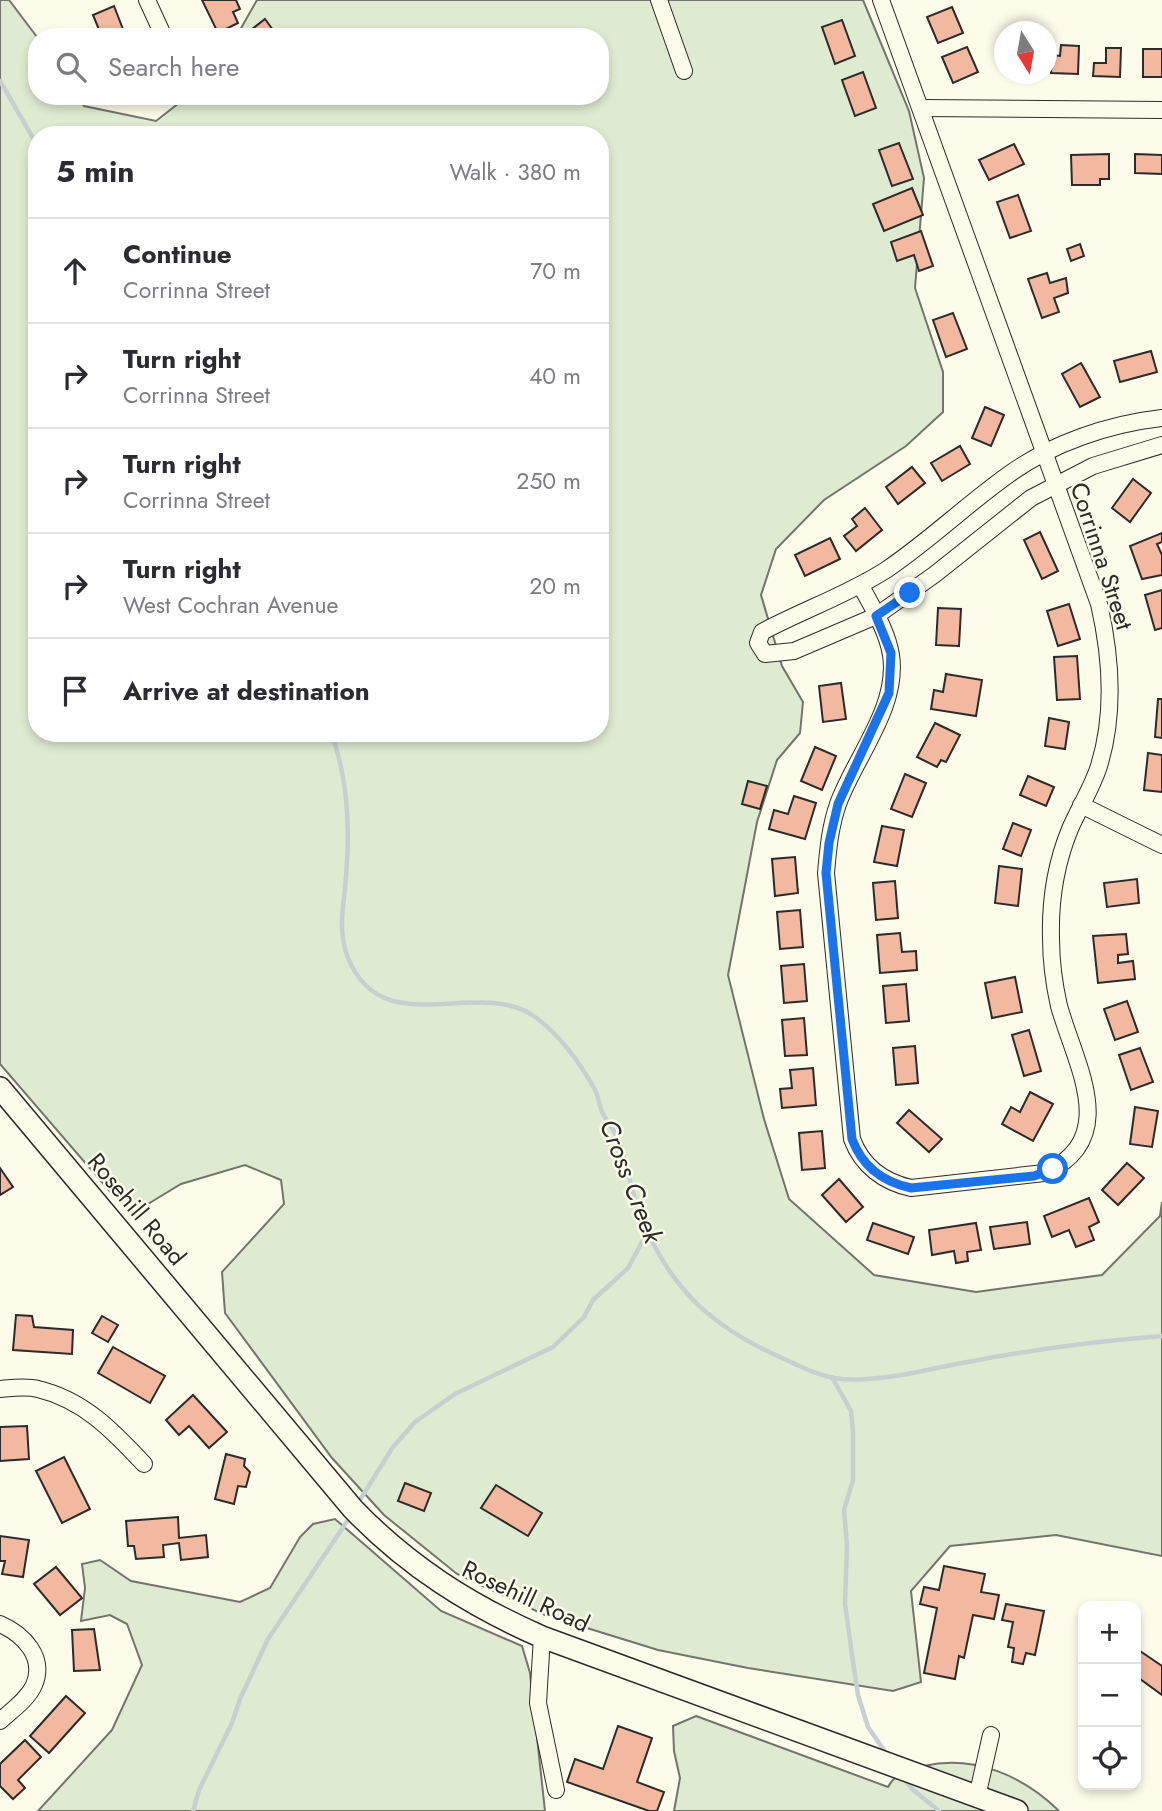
<!DOCTYPE html>
<html lang="en">
<head>
<meta charset="utf-8">
<style>
  :root { --surface:#fff; --page:#f2f2f3; --text:#2b2b33; --muted:#7c7c81; --line:#e1e1e2 }
  body { margin:0; font-family:Jost,sans-serif; background:var(--page); color:var(--text) }
  .controls { position:absolute; right:21px; bottom:21px; display:grid; overflow:hidden; border-radius:14px; box-shadow:0 4px 10px #0003 }
  .controls button { width:63px; height:63px; display:grid; place-items:center; padding:0; border:0; border-bottom:2px solid var(--line); background:var(--surface); color:var(--text); font:35px sans-serif }
  .compass { position:absolute; left:994px; top:21px; width:63px; height:63px; border-radius:50%; background:var(--surface); box-shadow:0 4px 10px #0003; rotate:169deg }
  .stop { position:absolute; width:21px; height:21px; margin:-16px; border:5px solid #1a73e8; border-radius:50%; background:#fff }
  .stop.end { background:#1a73e8; border-color:#fff; box-shadow:0 2px 7px #0008 }
  .list { margin:0; padding:0; list-style:none }
  h2 { display:flex; justify-content:space-between; align-items:center; height:91px; margin:0; padding:0 28px; font-size:30px }
  h2 small { font-size:23px; font-weight:400; color:var(--muted) }
  .list li { display:grid; grid-template-columns:46px 1fr auto; gap:21px; align-items:center; box-sizing:border-box; height:105px; padding:0 28px; border-top:2px solid var(--line) }
  .list b { display:block; font-size:26px; white-space:nowrap }
  .list p { margin:0; font-size:23px; white-space:nowrap; color:var(--muted) }
  .list em { font-size:23px; font-style:normal; color:var(--muted) }
  .icon { flex:none; width:38px; height:38px; fill:none; stroke:currentColor; stroke-width:2; stroke-linecap:round; stroke-linejoin:round }
  .map { position:relative; flex:none; width:1162px; height:1811px; overflow:hidden }
  .search { position:absolute; background:var(--surface); box-shadow:0 4px 10px #0003; left:28px; top:28px; width:581px; height:77px; display:flex; align-items:center; gap:18px; box-sizing:border-box; padding:0 24px; border-radius:28px; color:var(--muted); font-size:26px }
  .panel { position:absolute; background:var(--surface); box-shadow:0 4px 10px #0003; left:28px; top:126px; width:581px; height:616px; border-radius:28px }
  .map>svg:first-child { display:block }
  .green { fill:#deebd1; stroke:#74746e; stroke-width:2; fill-rule:evenodd }
  .lines { fill:none; stroke-linecap:round; stroke-linejoin:round }
  .stream { stroke:#c7d0d0; stroke-width:4.5 }
  .building { fill:#f2b8a0; stroke:#2b2b2b; stroke-width:2 }
  .minor-casing { stroke:#2b2b2b; stroke-width:18 }
  .major-casing { stroke:#2b2b2b; stroke-width:24 }
  .minor { stroke:#fdfbea; stroke-width:16 }
  .major { stroke:#fdfbea; stroke-width:21 }
  .route { stroke:#1a73e8; stroke-width:9 }
  .labels { text-anchor:middle; dominant-baseline:central; stroke-width:5; stroke-linejoin:round; paint-order:stroke }
  .street-label { font-size:24px; fill:#2b2b2b; stroke:#fdfbea }
  .water-label { font-size:26px; font-style:italic; fill:#2b2b2b; stroke:#fdfbea }
</style>
</head>
<body>
<div class="map">
<svg width="1162" height="1811" viewBox="0 0 1162 1811">
  <rect width="100%" height="100%" fill="#fdfbea"/>
  <g class="green">
    <path d="M0,0H9L37,37V96H77L84,106L156,121L188,96H600V37H236L257,0H863L909,111L924,178L915,288L943,372V412L906,446L824,500L776,549L761,595L782,666L803,702L800,733L777,760L757,822L728,975L764,1119L789,1199L874,1275L976,1292L1102,1275L1160,1216L1162,1202V1556L1056,1535L950,1546L911,1591L921,1682L893,1691L748,1668L658,1650L545,1615L457,1574L384,1515L332,1458L225,1313L222,1272L284,1204L281,1180L245,1165L181,1184L143,1207L112,1194L0,1064ZM37,135H600V733H37Z"/>
    <polygon points="335,1519 441,1611 522,1646 530,1673 545,1811 38,1811 112,1730 142,1665 127,1624 110,1615 81,1621 85,1588 82,1564 100,1560 131,1581 240,1602 270,1588 300,1537 313,1524"/>
    <path d="M696,1716L888,1787C895,1773 909,1769 924,1766C973,1754 1024,1776 1059,1811H674L680,1778L674,1751L673,1726Z"/>
  </g>
  <g class="lines">
    <g class="stream">
      <polyline points="0,81 37,145"/>
      <path d="M331,733C348,777 350,830 346,877C344,906 337,929 348,958C383,1044 479,976 535,1017C559,1034 581,1064 595,1090C599,1097 599,1106 603,1114C608,1123 615,1131 619,1141C627,1163 630,1186 638,1208C665,1284 709,1326 782,1358C801,1367 821,1377 842,1379C887,1382 930,1368 973,1361C1036,1349 1098,1341 1162,1336"/>
      <polyline points="832,1377 851,1411 853,1432 853,1480 844,1510 847,1545 845,1604 853,1662 858,1695 868,1727 888,1756"/>
      <polyline points="358,1503 393,1447 415,1422 455,1394 553,1347 584,1317 593,1300 628,1268 648,1231"/>
      <polyline points="903,1777 912,1789 939,1811"/>
      <polyline points="193,1811 199,1790 232,1723 240,1699 268,1639 352,1514"/>
    </g>
  </g>
  <g class="building">
    <polygon points="202,0 236,0 240,9 233,12 238,23 218,33"/>
    <polygon points="114,6 126,37 102,37 93,15"/>
    <polygon points="952,7 963,33 938,43 927,17"/>
    <polygon points="265,19 273,30 264,37 257,37 251,30"/>
    <polygon points="842,20 855,56 835,64 822,27"/>
    <polygon points="1061,45 1079,46 1078,74 1051,73 1052,55 1060,56"/>
    <polygon points="967,47 978,72 953,83 942,57"/>
    <polygon points="1106,48 1121,48 1120,77 1093,76 1094,63 1106,63"/>
    <rect x="1143" y="49" width="19" height="28"/>
    <polygon points="863,72 876,108 855,116 842,80"/>
    <polygon points="899,143 913,179 892,186 879,150"/>
    <polygon points="1014,144 1024,164 989,180 979,160"/>
    <polygon points="1109,154 1109,179 1100,179 1100,185 1072,185 1071,155"/>
    <polygon points="1135,154 1162,155 1162,174 1135,173"/>
    <polygon points="912,188 923,215 884,231 873,204"/>
    <polygon points="1018,195 1031,231 1010,238 997,202"/>
    <polygon points="921,231 933,266 919,271 914,255 897,261 891,242"/>
    <polygon points="1080,244 1084,256 1071,261 1067,249"/>
    <polygon points="1047,273 1050,283 1066,278 1068,293 1054,298 1059,312 1042,318 1028,279"/>
    <polygon points="953,313 967,349 946,357 933,320"/>
    <polygon points="1151,351 1157,372 1120,382 1114,361"/>
    <polygon points="1081,363 1100,397 1080,407 1062,374"/>
    <polygon points="985,407 1004,415 991,446 972,438"/>
    <polygon points="960,446 970,464 942,481 931,463"/>
    <polygon points="912,467 925,483 898,504 886,487"/>
    <polygon points="1133,479 1151,493 1130,522 1112,508"/>
    <polygon points="865,508 882,530 856,551 844,536 857,526 852,519"/>
    <polygon points="1040,532 1058,571 1042,579 1024,540"/>
    <polygon points="1162,533 1162,542 1157,544 1162,555 1162,575 1142,579 1130,546"/>
    <polygon points="830,538 840,559 805,576 795,555"/>
    <polygon points="1162,590 1162,628 1155,630 1145,595"/>
    <polygon points="1069,604 1080,639 1058,646 1047,611"/>
    <polygon points="938,608 961,609 959,646 936,645"/>
    <polygon points="1077,656 1080,699 1057,700 1054,657"/>
    <polygon points="946,674 982,680 976,716 931,709 934,690 943,692"/>
    <polygon points="841,683 846,719 823,722 819,686"/>
    <polygon points="1158,699 1162,699 1162,738 1155,737"/>
    <polygon points="1049,718 1069,722 1065,749 1045,746"/>
    <polygon points="935,723 960,735 946,762 941,760 937,767 917,757"/>
    <polygon points="815,747 836,756 822,790 801,781"/>
    <polygon points="1148,753 1162,755 1162,792 1144,790"/>
    <polygon points="905,774 926,783 912,817 891,809"/>
    <polygon points="1028,776 1054,787 1046,806 1020,795"/>
    <polygon points="748,781 767,786 760,809 742,804"/>
    <polygon points="794,796 816,803 805,839 769,829 774,810 788,814"/>
    <polygon points="1013,823 1031,830 1021,856 1003,849"/>
    <polygon points="882,826 904,830 897,866 874,862"/>
    <polygon points="795,857 798,893 775,896 772,859"/>
    <polygon points="999,866 1022,869 1018,906 995,903"/>
    <polygon points="1137,879 1139,903 1107,907 1104,883"/>
    <polygon points="895,881 898,918 876,920 873,883"/>
    <polygon points="800,910 803,947 780,949 777,912"/>
    <polygon points="900,933 902,952 916,951 917,970 880,973 877,935"/>
    <polygon points="1126,934 1128,954 1118,955 1118,963 1133,961 1135,979 1098,983 1093,936"/>
    <polygon points="804,964 807,1001 784,1003 781,966"/>
    <polygon points="1015,977 1022,1012 992,1018 985,983"/>
    <polygon points="906,984 909,1021 886,1023 883,986"/>
    <polygon points="1127,1001 1138,1032 1115,1040 1104,1009"/>
    <polygon points="804,1018 807,1055 785,1056 782,1020"/>
    <polygon points="1029,1030 1041,1071 1024,1076 1012,1035"/>
    <polygon points="915,1046 918,1083 896,1085 893,1048"/>
    <polygon points="1140,1048 1153,1082 1131,1090 1119,1055"/>
    <polygon points="813,1068 816,1105 782,1108 780,1089 792,1088 790,1070"/>
    <polygon points="1030,1092 1053,1104 1033,1141 1002,1124 1011,1107 1020,1112"/>
    <polygon points="1135,1107 1158,1111 1152,1147 1130,1144"/>
    <polygon points="909,1110 942,1139 929,1152 897,1123"/>
    <polygon points="822,1131 825,1168 802,1170 799,1133"/>
    <polygon points="1127,1163 1144,1178 1118,1205 1102,1190"/>
    <polygon points="0,1168 13,1187 0,1195"/>
    <polygon points="839,1179 863,1207 846,1222 822,1195"/>
    <polygon points="1089,1198 1099,1222 1089,1227 1094,1240 1076,1247 1069,1230 1052,1237 1044,1216"/>
    <polygon points="1027,1222 1030,1244 994,1249 990,1227"/>
    <polygon points="873,1223 914,1237 908,1254 867,1240"/>
    <polygon points="976,1223 981,1250 967,1252 968,1261 956,1263 954,1251 932,1255 929,1230"/>
    <polygon points="16,1315 32,1316 34,1327 73,1330 72,1354 13,1350"/>
    <polygon points="102,1316 118,1325 108,1342 92,1333"/>
    <polygon points="113,1347 165,1376 150,1403 98,1373"/>
    <polygon points="193,1395 227,1432 209,1448 189,1426 179,1435 166,1420"/>
    <polygon points="27,1426 29,1459 0,1461 0,1427"/>
    <polygon points="226,1454 245,1459 244,1466 250,1472 246,1487 238,1486 234,1504 215,1499"/>
    <polygon points="64,1457 90,1509 62,1523 36,1471"/>
    <polygon points="405,1483 431,1493 424,1511 398,1501"/>
    <polygon points="496,1485 542,1513 528,1536 481,1508"/>
    <polygon points="178,1517 179,1538 206,1535 208,1557 181,1560 179,1543 163,1545 164,1557 136,1559 134,1546 128,1546 126,1521"/>
    <polygon points="0,1536 29,1540 23,1577 2,1574 5,1561 0,1561"/>
    <polygon points="944,1566 985,1574 981,1592 999,1595 994,1619 973,1615 964,1658 959,1656 955,1679 924,1673 937,1608 920,1604 924,1587 939,1590"/>
    <polygon points="56,1567 82,1598 60,1615 34,1584"/>
    <polygon points="1006,1604 1044,1611 1035,1655 1026,1653 1023,1664 1012,1662 1014,1648 1008,1647 1013,1622 1002,1620"/>
    <polygon points="94,1629 100,1670 74,1671 72,1630"/>
    <polygon points="1140,1651 1162,1666 1162,1695 1136,1676 1136,1657"/>
    <polygon points="66,1696 85,1713 49,1753 30,1736"/>
    <polygon points="618,1726 652,1738 637,1782 664,1792 657,1811 649,1811 567,1782 575,1759 603,1769"/>
    <polygon points="25,1740 41,1757 18,1780 25,1788 13,1799 0,1786 0,1764"/>
  </g>
  <g class="lines">
    <g class="minor-casing">
      <g id="minor">
        <polyline points="147,0 164,37"/>
        <polyline points="659,0 684,71"/>
        <polyline points="921,108 1162,110"/>
        <path d="M1162,418C1109,424 1052,443 1008,475C966,505 929,541 886,570C847,595 803,610 762,632L758,643L765,654L794,651L876,616L934,575L1031,498L1093,466L1162,445"/>
        <path d="M861,586C872,607 887,630 891,655C899,707 855,757 838,804C830,827 828,850 826,873L852,1139C862,1166 884,1182 911,1188L1044,1173C1122,1139 1075,1064 1059,1006C1054,984 1051,960 1051,938C1050,901 1056,863 1070,829C1079,808 1092,788 1099,766C1115,714 1111,656 1099,604L881,0"/>
        <polyline points="1081,805 1162,845"/>
        <path d="M0,1389C12,1388 27,1386 38,1389C84,1400 113,1431 144,1464"/>
        <path d="M0,1624C23,1634 46,1657 34,1685C28,1699 11,1711 0,1721"/>
        <polyline points="542,1637 538,1703 556,1790"/>
        <polyline points="977,1797 991,1735"/>
      </g>
    </g>
    <g class="major-casing">
      <path id="major" d="M0,1088L353,1509C408,1566 469,1605 542,1637L1017,1811"/>
    </g>
    <use href="#minor" class="minor"/>
    <use href="#major" class="major"/>
  </g>
  <g class="lines">
    <path class="route" d="M910,593L876,616L891,653L889,693L838,804L829,843L826,873L852,1139C862,1166 883,1182 911,1188L1034,1176L1053,1169"/>
  </g>
  <g class="labels">
    <g class="street-label">
      <text transform="translate(1102 556) rotate(72)">Corrinna Street</text>
      <text transform="translate(137 1209) rotate(50)">Rosehill Road</text>
      <text transform="translate(526 1596) rotate(25)">Rosehill Road</text>
    </g>
    <g class="water-label">
      <text transform="translate(631 1181) rotate(69)">Cross Creek</text>
    </g>
  </g>
</svg>
<div class="controls">
<button>+</button>
<button>−</button>
<button><svg class="icon" aria-label="locate" viewBox="0 0 24 24"><circle cx="12" cy="12" r="6"/><path d="M12 2v4M12 18v4M2 12h4M18 12h4"/></svg></button>
</div>
<svg class="compass" viewBox="-18 -18 36 36"><path d="M0-13l5 13h-10z" fill="#e53935"/><path d="M0 13l5-13h-10z" fill="#7c7c81"/></svg>
<div class="stop" style="left:1053px;top:1169px"></div>
<div class="stop end" style="left:910px;top:593px"></div>
<div class="search"><svg class="icon" aria-label="search" viewBox="0 0 24 24"><circle cx="10" cy="10" r="6"/><path d="M15 15l6 6"/></svg>Search here</div>
<section class="panel">
<h2>5 min<small>Walk · 380 m</small></h2>
<ul class="list">
<li><svg class="icon" aria-label="ahead" viewBox="0 0 24 24"><path d="M12 20V5M6 11l6-6 6 6"/></svg><div><b>Continue</b><p>Corrinna Street</p></div><em>70 m</em></li>
<li><svg class="icon" aria-label="right" viewBox="0 0 24 24"><path d="M7 20v-9h11M14 6l5 5-5 5"/></svg><div><b>Turn right</b><p>Corrinna Street</p></div><em>40 m</em></li>
<li><svg class="icon" aria-label="right" viewBox="0 0 24 24"><path d="M7 20v-9h11M14 6l5 5-5 5"/></svg><div><b>Turn right</b><p>Corrinna Street</p></div><em>250 m</em></li>
<li><svg class="icon" aria-label="right" viewBox="0 0 24 24"><path d="M7 20v-9h11M14 6l5 5-5 5"/></svg><div><b>Turn right</b><p>West Cochran Avenue</p></div><em>20 m</em></li>
<li><svg class="icon" aria-label="arrive" viewBox="0 0 24 24"><path d="M6 21V4h12l-3 4 3 4H6"/></svg><div><b>Arrive at destination</b></div></li>
</ul>
</section>
</div>
</body>
</html>
